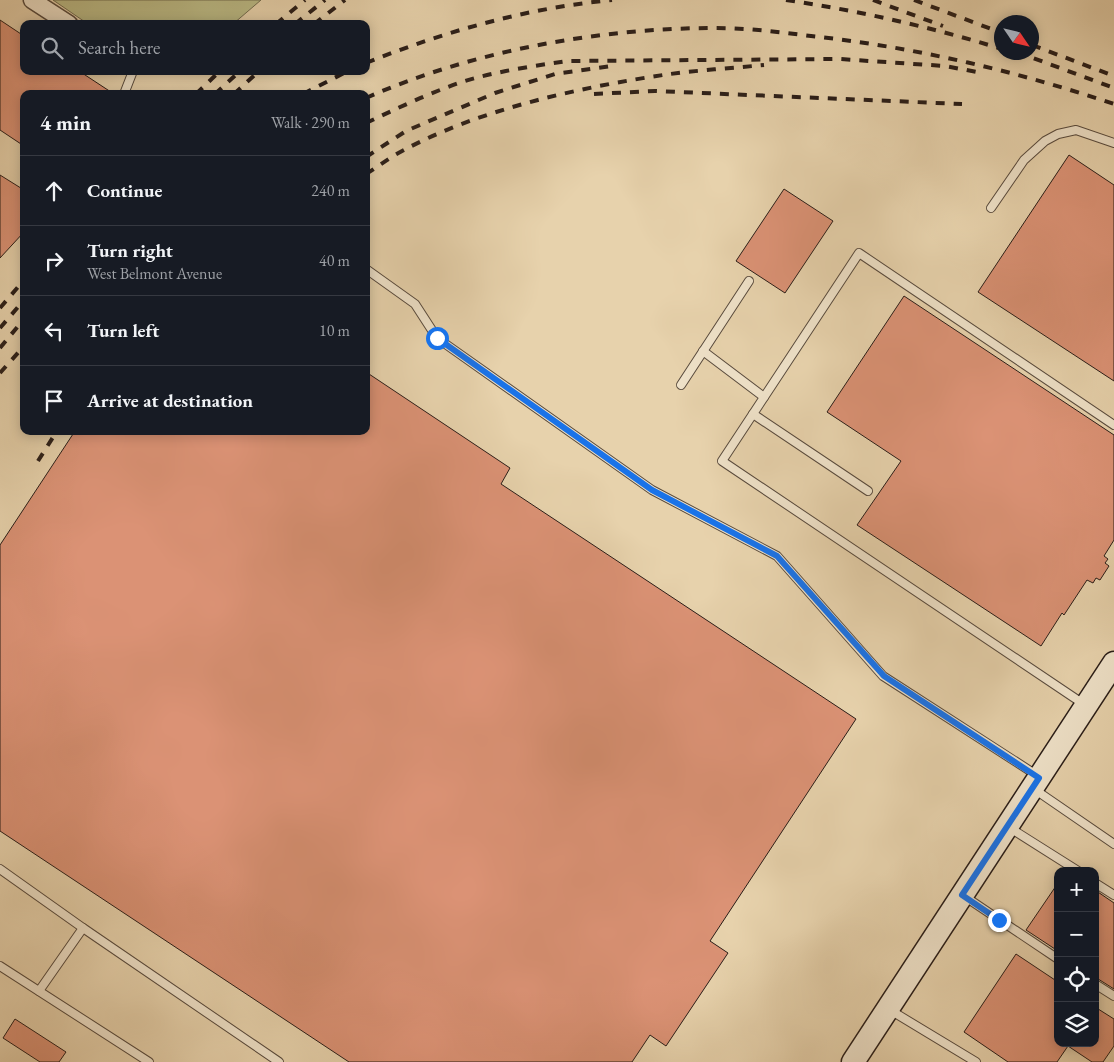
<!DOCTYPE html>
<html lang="en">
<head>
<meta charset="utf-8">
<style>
  :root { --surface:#171b24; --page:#242831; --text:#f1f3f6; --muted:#9ea1a6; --line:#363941 }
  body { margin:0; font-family:"EB Garamond",serif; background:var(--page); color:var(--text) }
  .controls { position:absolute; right:15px; bottom:15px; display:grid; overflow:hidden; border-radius:10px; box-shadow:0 2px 12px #0003 }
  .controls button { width:45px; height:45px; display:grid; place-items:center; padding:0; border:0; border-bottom:1px solid var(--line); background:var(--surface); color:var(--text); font:25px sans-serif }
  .compass { position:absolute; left:994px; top:15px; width:45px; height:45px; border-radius:50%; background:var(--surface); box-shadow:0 2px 12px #0003; rotate:125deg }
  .stop { position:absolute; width:15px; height:15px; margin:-11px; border:4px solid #1a73e8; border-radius:50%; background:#fff }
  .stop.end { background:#1a73e8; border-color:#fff; box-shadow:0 1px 5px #0008 }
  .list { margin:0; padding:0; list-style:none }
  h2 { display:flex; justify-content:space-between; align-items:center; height:65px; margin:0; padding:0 20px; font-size:21px }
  h2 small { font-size:16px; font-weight:400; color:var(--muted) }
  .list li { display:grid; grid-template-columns:32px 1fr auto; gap:15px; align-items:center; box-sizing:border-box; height:70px; padding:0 20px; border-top:1px solid var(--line) }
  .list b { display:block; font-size:19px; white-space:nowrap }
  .list p { margin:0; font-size:16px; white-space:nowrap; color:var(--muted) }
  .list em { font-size:16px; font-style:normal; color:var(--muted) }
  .icon { flex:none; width:28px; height:28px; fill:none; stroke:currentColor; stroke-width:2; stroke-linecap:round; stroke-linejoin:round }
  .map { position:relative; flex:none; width:1114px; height:1062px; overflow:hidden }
  .search { position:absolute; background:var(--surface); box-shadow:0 2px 12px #0003; left:20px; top:20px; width:350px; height:55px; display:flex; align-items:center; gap:12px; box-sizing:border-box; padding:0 18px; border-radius:10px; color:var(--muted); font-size:19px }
  .panel { position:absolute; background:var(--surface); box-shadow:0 2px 12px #0003; left:20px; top:90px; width:350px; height:345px; border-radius:10px }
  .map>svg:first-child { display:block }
  .green { fill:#baba86; stroke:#726c4f }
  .building { fill:#db9275; stroke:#291d18 }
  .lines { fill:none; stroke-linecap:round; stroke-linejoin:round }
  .lane-casing { stroke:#584a3d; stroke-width:10 }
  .street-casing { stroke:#584a3d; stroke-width:19 }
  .secondary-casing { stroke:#291d18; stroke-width:25 }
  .lane { stroke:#efe2c9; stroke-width:8 }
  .street { stroke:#efe2c9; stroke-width:16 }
  .secondary { stroke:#efe2c9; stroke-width:22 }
  .rail { stroke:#291d18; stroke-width:4; stroke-dasharray:9 9; stroke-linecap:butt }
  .route { stroke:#1a73e8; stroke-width:6 }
</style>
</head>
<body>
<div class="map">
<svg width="1114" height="1062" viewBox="0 0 1114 1062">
  <rect width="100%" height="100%" fill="#e7d2ac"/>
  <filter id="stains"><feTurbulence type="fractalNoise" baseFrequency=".004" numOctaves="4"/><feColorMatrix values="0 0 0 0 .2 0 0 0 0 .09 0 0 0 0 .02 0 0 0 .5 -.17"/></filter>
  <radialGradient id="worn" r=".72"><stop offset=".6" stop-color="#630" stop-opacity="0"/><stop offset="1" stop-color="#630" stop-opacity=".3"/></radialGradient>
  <polygon class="green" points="53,0 261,0 233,24 88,24"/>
  <g class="building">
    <polygon points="0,20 24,36 24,71 79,71 114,94 24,94 24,146 0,130"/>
    <polygon points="1069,155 1114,185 1114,381 978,292"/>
    <polygon points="0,175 24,190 24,232 0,258"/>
    <polygon points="784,189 833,221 785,293 736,261"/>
    <polygon points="904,296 1114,435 1114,540 1104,556 1108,559 1105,563 1109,566 1100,580 1096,578 1093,583 1087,580 1064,615 1062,613 1041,646 857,525 901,461 827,412"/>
    <polygon points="366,372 510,468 501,484 856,719 710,941 728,953 666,1046 650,1035 632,1062 349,1062 0,831 0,545 75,431 366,431"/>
    <polygon points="1058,883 1058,951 1026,930"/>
    <polygon points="1095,890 1114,903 1114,989 1095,977"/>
    <polygon points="1016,954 1058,982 1058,1043 1095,1043 1095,1007 1114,1019 1114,1046 1103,1062 1092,1062 1068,1046 1057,1062 1008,1062 964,1032"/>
    <polygon points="15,1019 66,1052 59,1062 40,1062 3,1038"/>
  </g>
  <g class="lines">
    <g class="lane-casing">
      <g id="lane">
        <polyline points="124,94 133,71"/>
        <polyline points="991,208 1024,160 1045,141 1058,134 1076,130 1114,143"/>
        <polyline points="366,269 415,304 437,338 652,490 777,556 883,676 1038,776"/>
        <polyline points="703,351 764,397"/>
        <polyline points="681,385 749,281"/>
        <polyline points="753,414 868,491"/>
        <polyline points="1085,705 722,461 859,253 1114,425"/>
        <polyline points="1034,789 1114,844"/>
        <polyline points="1010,828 1078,871"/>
        <polyline points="0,869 83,928"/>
        <polyline points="1095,883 1114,895"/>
        <polyline points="964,896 1058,959"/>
        <polyline points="0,966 149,1062"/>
        <polyline points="1095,984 1114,996"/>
        <polyline points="39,991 83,928 279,1062"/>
        <polyline points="890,1010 976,1062"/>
      </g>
    </g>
    <g class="street-casing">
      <polyline id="street" points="32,0 69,24"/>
    </g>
    <g class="secondary-casing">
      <polyline id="secondary" points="853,1062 1114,663"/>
    </g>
    <use href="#lane" class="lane"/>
    <use href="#street" class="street"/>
    <use href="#secondary" class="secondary"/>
    <g class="rail">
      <path d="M786,0C860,11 931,27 1002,49"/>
      <polyline points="873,0 943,26"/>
      <polyline points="914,0 1002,33"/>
      <polyline points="276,24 305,0"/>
      <polyline points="295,24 325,0"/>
      <polyline points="314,24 345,0"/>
      <polyline points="1032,45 1114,76"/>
      <polyline points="1017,52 1114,88"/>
      <path d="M366,63C446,31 527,8 612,0"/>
      <polyline points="196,94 220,71"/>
      <polyline points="215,94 240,71"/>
      <polyline points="234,94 259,71"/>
      <polyline points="303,94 348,71"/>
      <polyline points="594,94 655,91 962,104"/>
      <path d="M366,98C472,51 599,28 715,28C747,28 779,32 811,36C914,47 1016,71 1114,104"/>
      <path d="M366,123C398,108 431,92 465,81C498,71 534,66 567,61L840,59L945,66L977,72"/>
      <polyline points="366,157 406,131 495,93 555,74 612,66"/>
      <path d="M366,174C376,168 385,161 395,155C474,110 580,87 670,74C701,70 733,68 764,65"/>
      <polyline points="0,308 24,280"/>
      <polyline points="0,328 24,300"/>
      <polyline points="0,348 24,319"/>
      <polyline points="0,373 24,346"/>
      <polyline points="38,461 57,431"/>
    </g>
  </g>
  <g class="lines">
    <polyline class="route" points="437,338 652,490 777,556 884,676 1039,778 962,895 999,920"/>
  </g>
  <rect width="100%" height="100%" filter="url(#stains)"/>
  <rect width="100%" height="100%" fill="url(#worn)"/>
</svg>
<div class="controls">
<button>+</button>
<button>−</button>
<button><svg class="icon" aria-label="locate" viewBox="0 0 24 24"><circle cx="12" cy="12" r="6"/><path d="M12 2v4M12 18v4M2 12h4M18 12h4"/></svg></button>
<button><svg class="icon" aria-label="layers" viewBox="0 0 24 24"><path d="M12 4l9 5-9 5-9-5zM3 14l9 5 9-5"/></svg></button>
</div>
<svg class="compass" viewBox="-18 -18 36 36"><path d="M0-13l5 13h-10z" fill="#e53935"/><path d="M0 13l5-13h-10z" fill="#9ea1a6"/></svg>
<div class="stop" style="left:437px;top:338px"></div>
<div class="stop end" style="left:999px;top:920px"></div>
<div class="search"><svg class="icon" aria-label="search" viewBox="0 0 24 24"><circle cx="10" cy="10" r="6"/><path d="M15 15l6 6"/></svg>Search here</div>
<section class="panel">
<h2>4 min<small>Walk · 290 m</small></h2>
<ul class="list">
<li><svg class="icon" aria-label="ahead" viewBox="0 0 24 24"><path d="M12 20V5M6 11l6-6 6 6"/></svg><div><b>Continue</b></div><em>240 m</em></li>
<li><svg class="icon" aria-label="right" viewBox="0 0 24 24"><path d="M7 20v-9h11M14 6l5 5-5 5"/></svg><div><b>Turn right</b><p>West Belmont Avenue</p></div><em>40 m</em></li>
<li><svg class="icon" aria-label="left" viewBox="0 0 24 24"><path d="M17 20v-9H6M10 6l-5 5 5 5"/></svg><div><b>Turn left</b></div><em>10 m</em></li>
<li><svg class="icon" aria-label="arrive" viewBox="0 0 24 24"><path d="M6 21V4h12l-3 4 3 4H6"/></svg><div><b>Arrive at destination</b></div></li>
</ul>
</section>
</div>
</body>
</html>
